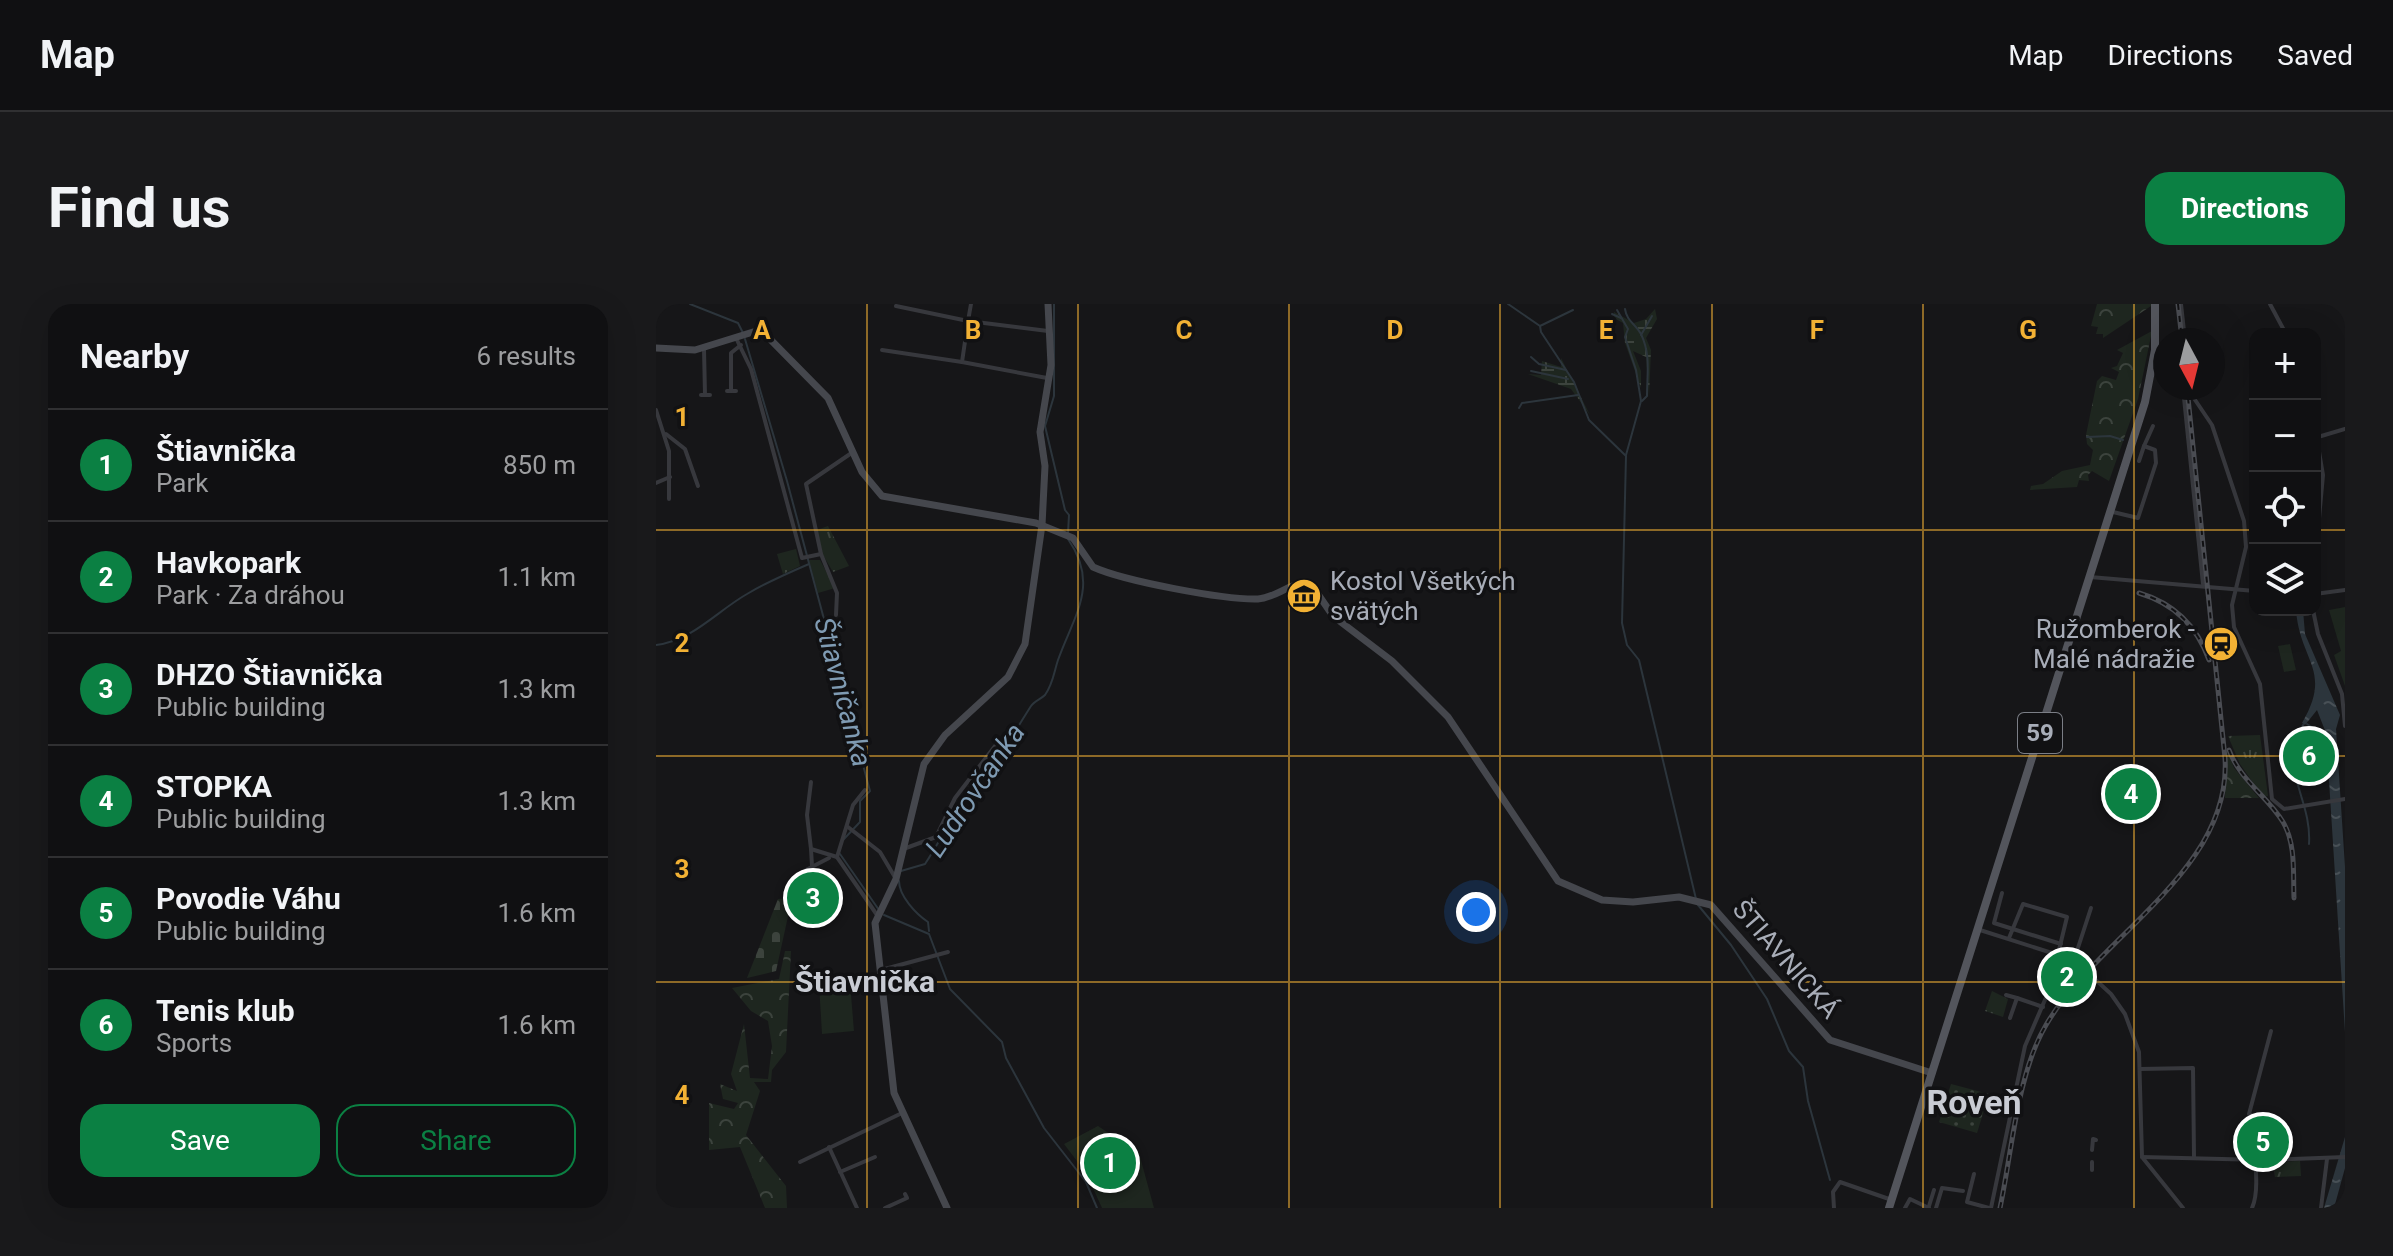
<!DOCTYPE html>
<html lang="en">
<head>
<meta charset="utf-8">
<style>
  :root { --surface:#101012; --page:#19191b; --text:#f1f3f6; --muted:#9c9d9f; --line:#303032; --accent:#0b8043 }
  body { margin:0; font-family:Roboto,sans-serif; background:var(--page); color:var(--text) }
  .controls { position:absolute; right:24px; top:24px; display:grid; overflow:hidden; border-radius:16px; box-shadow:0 8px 32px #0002 }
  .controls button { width:72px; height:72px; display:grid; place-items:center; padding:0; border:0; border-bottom:2px solid var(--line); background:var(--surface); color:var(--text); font:40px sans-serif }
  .compass { position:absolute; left:1497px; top:24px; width:72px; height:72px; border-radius:50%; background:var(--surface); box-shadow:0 8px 32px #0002; rotate:173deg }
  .you { position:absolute; left:820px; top:608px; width:28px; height:28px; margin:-20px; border:6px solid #fff; border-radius:50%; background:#1a73e8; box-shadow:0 0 0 12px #1a73e833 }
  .badge { display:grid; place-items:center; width:52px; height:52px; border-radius:50%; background:var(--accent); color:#fff; font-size:26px; font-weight:700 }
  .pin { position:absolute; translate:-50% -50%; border:4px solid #fff; box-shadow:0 2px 8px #0006 }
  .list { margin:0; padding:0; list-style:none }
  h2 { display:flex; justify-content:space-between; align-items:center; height:104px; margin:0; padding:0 32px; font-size:34px }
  h2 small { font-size:26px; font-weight:400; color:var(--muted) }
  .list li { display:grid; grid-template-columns:52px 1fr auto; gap:24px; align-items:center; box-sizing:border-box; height:112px; padding:0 32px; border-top:2px solid var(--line) }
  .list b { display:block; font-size:30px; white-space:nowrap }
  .list p { margin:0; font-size:26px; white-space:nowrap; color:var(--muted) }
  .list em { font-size:26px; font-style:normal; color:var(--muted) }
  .actions { display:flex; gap:16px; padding:24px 32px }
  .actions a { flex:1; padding:18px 0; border:2px solid var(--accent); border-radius:24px; text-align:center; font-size:28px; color:var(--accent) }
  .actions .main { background:var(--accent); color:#fff }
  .icon { flex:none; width:44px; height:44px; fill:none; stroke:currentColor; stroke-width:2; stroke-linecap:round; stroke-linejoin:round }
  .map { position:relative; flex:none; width:1689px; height:904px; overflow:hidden; border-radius:24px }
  header { display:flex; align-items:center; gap:48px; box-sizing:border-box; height:112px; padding:0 40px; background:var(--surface); border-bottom:2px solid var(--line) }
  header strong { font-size:38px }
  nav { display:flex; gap:44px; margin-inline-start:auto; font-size:28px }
  .intro { display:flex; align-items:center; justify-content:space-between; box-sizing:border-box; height:192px; padding:0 48px }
  h1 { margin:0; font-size:56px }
  .button { padding:20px 36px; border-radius:24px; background:var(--accent); color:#fff; font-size:28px; font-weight:700 }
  main { display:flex; gap:48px; padding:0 48px }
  aside { flex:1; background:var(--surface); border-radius:24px; box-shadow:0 8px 32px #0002 }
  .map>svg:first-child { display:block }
  .grass { fill:url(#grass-tufts) }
  .forest { fill:url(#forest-crowns) }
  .wetland { fill:url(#wetland-marsh) }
  .cemetery { fill:url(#cemetery-stones) }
  .park { fill:url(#park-dots) }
  .garden { fill:#1e261f }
  .water { fill:url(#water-ripples) }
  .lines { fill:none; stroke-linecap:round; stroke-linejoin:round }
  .stream { stroke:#2c353c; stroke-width:2 }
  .street { stroke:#37383d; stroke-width:4 }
  .secondary { stroke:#45474d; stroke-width:7 }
  .primary { stroke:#53555c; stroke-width:8 }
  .rail-casing { stroke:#4a4c52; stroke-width:5 }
  .rail { stroke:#111113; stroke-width:2; stroke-dasharray:6; stroke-linecap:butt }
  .grid { fill:none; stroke:#f2b134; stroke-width:2; stroke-opacity:0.55 }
  .labels { text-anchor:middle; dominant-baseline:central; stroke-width:7; stroke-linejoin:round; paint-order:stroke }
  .shield { fill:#111113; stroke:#7b7e86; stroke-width:2 }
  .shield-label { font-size:24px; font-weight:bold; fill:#a8adb8 }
  .poi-label { font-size:26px; fill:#a8adb8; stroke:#111113; text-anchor:start }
  .street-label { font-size:26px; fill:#a8adb8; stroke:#111113 }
  .water-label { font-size:28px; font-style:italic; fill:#7f9bb3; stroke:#111113 }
  .quarter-label { font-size:30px; font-weight:bold; fill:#c9ccd4; stroke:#111113 }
  .district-label { font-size:34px; font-weight:bold; fill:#c9ccd4; stroke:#111113 }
  .grid-label { font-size:26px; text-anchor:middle; font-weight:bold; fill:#f2b134; stroke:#111113; stroke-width:7; stroke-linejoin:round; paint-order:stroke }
</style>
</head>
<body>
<header>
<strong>Map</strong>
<nav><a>Map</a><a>Directions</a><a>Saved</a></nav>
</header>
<div class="intro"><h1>Find us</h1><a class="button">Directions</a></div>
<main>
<aside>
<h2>Nearby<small>6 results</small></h2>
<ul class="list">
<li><span class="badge">1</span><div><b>Štiavnička</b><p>Park</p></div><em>850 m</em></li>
<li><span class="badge">2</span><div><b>Havkopark</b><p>Park · Za dráhou</p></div><em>1.1 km</em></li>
<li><span class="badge">3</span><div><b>DHZO Štiavnička</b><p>Public building</p></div><em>1.3 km</em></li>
<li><span class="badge">4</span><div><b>STOPKA</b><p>Public building</p></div><em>1.3 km</em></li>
<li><span class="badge">5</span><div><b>Povodie Váhu</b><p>Public building</p></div><em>1.6 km</em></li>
<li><span class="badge">6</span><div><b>Tenis klub</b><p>Sports</p></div><em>1.6 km</em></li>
</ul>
<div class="actions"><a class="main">Save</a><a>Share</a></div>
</aside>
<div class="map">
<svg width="1689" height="904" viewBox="0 0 1689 904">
  <defs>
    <pattern id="grass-tufts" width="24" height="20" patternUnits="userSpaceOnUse" patternTransform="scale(2)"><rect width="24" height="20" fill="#1e261f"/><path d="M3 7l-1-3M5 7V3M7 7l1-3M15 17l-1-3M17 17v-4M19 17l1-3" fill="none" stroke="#3c433d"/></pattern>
    <pattern id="forest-crowns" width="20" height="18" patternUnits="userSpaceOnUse" patternTransform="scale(2)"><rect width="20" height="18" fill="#1e261f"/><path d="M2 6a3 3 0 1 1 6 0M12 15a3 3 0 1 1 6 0" fill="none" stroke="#3c433d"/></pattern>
    <pattern id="wetland-marsh" width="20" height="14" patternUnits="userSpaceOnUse" patternTransform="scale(2)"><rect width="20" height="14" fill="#1e261f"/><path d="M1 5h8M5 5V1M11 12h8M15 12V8" fill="none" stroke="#3c433d"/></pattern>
    <pattern id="cemetery-stones" width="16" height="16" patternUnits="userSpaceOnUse" patternTransform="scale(2)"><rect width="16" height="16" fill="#1e261f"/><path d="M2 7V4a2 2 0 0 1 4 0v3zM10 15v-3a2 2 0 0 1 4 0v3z" fill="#3c433d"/></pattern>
    <pattern id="park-dots" width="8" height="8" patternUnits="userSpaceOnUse" patternTransform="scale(2)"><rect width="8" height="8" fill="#1e261f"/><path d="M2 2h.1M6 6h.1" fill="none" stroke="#3c433d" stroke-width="1.8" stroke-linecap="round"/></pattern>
    <pattern id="water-ripples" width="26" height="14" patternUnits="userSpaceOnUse" patternTransform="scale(2)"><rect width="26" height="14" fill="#2c353c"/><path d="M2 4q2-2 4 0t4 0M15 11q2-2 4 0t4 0" fill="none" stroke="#485056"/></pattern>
  </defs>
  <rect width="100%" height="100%" fill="#161618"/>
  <g class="grass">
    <polygon points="172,222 193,262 177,268 167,251 161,226"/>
    <polygon points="140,245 144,262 127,270 121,250"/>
    <polygon points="153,256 164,256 179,284 162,289"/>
    <polygon points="1604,431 1612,492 1607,493 1584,460 1572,432"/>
    <polygon points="1336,687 1352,695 1347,713 1329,707"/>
    <polygon points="1644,857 1645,872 1619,873 1618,858"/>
  </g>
  <g class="forest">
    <polygon points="1441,0 1495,0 1495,2 1447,34 1447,30 1440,30 1442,23 1435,22"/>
    <polygon points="1496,27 1482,95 1453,177 1436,167 1432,171 1433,177 1423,176 1421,183 1374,186 1375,182 1387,180 1406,167 1434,161 1437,146 1431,140 1430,131 1441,77 1446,72 1460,76 1463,68 1455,64 1461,62 1467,49 1461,46"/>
    <polygon points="1571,446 1578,464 1603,494 1569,494"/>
    <polygon points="129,647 135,647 130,748 116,766 115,778 98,778 104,787 90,831 130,882 131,904 109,904 84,843 53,846 53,799 78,805 82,799 67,795 64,780 81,787 75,770 88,720 94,774 112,775 116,742 112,717 95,707 76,684 123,675"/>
  </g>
  <g class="wetland">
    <polygon points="999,5 1001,15 990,34 995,46 993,93 990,53 977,47 985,67 985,84 969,39 967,19 958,14 958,8 978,19 990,15"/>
    <polygon points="905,54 934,111 915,85 872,70 885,71 886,57 905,63"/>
  </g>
  <polygon class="cemetery" points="136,594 120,667 91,674 122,595"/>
  <polygon class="park" points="1295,780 1333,790 1321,829 1283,818"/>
  <g class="garden">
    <polygon points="1689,303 1689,382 1678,351 1685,347 1673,306"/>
    <polygon points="1634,340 1640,366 1628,368 1622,342"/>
    <polygon points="1660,433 1663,461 1644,465 1642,439"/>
    <polygon points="194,678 198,727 166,730 163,680"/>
    <polygon points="442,822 483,849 498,904 446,904 430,869 408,840"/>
  </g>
  <g class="water">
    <path d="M1640,306H1647L1649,330L1684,411L1680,425L1689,563V728L1670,429L1661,406L1649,421L1646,419C1677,366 1644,358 1640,306Z"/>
    <polygon points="1689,833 1689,864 1678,904 1668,904"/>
  </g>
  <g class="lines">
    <g class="stream">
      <polyline points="34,0 82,19 87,29"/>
      <polyline points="398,0 398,92 389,122 409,206 413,211 412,229"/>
      <polyline points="852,0 884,22"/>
      <path d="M969,5C971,18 979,19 985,30C995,51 991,70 991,92L986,97"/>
      <polyline points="917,6 884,22 885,28 918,78 933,116 970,152 966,319 971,341 983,356 1040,595"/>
      <polyline points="961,6 972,25 969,33 980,66 985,97 970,151"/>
      <polyline points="956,10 965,14"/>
      <polyline points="985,31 996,12"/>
      <polyline points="89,35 131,177 214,487 204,497 204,518 187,536"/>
      <polyline points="875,53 883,60 910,66"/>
      <polyline points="875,67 912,75"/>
      <polyline points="863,104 866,99 922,91"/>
      <polyline points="1431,133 1454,132 1467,136"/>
      <path d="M0,341C36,337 61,307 91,290C111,278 132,269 153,260"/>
      <polyline points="1651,420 1670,432"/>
      <path d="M1647,421C1622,467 1656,494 1653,540"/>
      <polyline points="184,550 223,606"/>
      <path d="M245,567L269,560C293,524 306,486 343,461C344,451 368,413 375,402C378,397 385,395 389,391C397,380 398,368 402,356C418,311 444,281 412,235"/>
      <path d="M243,577C243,592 260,610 272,618L273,627"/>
      <polyline points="1042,601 1075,641 1111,695 1133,747 1147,763 1152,797 1174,876"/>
      <polyline points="228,611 273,630 294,685 346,738 350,754 388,824 430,878 441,904"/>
    </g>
    <g class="street">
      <polyline points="315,0 312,17 392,27"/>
      <polyline points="1525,0 1529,36"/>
      <polyline points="1614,0 1630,30"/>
      <polyline points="240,2 312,17 306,58 391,74"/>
      <polyline points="80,34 95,65 146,254 165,250 150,180 197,148"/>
      <polyline points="48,45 49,91"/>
      <polyline points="226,46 306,58"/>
      <polyline points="1498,57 1509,61"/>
      <polyline points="1527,84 1547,280"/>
      <polyline points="1531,84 1556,121 1588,217 1590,243 1576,301 1578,323 1604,380 1616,495 1628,505 1689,495"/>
      <polyline points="71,87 80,87"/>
      <polyline points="75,87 75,49 85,41"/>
      <polyline points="45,91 54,91"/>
      <polyline points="0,106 13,147 13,195"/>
      <polyline points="1659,124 1667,171 1659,258"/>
      <polyline points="10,130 29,145 42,182"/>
      <polyline points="1662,133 1689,125"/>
      <polyline points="1488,142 1497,122"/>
      <polyline points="0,179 14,173"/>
      <polyline points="1457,208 1482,214 1500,159 1499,146 1488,142 1483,157"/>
      <polyline points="165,250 181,289 180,311"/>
      <polyline points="1434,273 1599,287"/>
      <polyline points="1659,290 1689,286"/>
      <polyline points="1657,306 1662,330 1686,390 1689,422"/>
      <polyline points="155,478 151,511 155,545 181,553"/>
      <polyline points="209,486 197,501 181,553 221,611"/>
      <polyline points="192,523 224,548 240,575"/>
      <polyline points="250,544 280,533 299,494 339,442"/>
      <polyline points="155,545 156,562"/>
      <polyline points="1346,589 1338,619 1405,640"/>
      <polyline points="153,594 150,566 173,554"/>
      <polyline points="1324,626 1418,656 1455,690 1469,710 1483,748 1486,853 1527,904"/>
      <polyline points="1353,634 1367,600 1411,613 1402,650"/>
      <polyline points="1418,656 1435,604"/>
      <polyline points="225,666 292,648"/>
      <polyline points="1350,691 1361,694"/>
      <polyline points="1354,714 1361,694 1387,703"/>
      <polyline points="1484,765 1537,764 1538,853"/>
      <polyline points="173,843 201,904"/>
      <polyline points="1436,846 1437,835 1440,836"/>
      <polyline points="1486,853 1606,856 1689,853"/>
      <polyline points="144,858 246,809"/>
      <polyline points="1436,858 1436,866"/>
      <polyline points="184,868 219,853"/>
      <polyline points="1318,870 1311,898 1333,904"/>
      <polyline points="1273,902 1278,886"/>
      <polyline points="229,904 251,894 249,890"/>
      <polyline points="1178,904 1177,888 1184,878 1233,895"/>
      <polyline points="1249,904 1254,895 1273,904"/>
      <polyline points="1280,904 1286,884 1307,887"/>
      <polyline points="1335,904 1369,742 1408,652"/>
      <path d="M1596,904C1606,882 1595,839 1597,812L1593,810L1615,727"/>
      <polyline points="1665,904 1671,855"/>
    </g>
    <g class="secondary">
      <path d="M0,44L39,46L97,28L109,30L172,94L206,168L226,192L380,219L417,234L437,263C468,277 568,296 602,295C621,294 636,276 655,280L677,312L736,357L792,413L902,577L946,596L977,598L1023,593L1055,601L1174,736L1276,769"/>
      <polyline points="291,904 238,789 219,619 240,575 268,460 289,431 352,373 369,340 386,221 389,162 384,128 395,61 392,0"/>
    </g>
    <polyline class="primary" points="1233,904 1489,98 1499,46 1499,0"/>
    <g class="rail-casing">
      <g id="rail">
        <polyline points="1522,0 1526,36"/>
        <path d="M1483,289C1517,299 1541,322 1553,356"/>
        <path d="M1573,446C1584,476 1611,492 1627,518C1640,540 1637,569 1638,594"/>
        <path d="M1344,904C1356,848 1361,770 1390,721C1442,632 1576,567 1569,454L1531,84"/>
      </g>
    </g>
    <use href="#rail" class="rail"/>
  </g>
  <path class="grid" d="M211,0V904M422,0V904M633,0V904M844,0V904M1056,0V904M1267,0V904M1478,0V904M0,226H1599M1659,226H1689M0,452H1689M0,678H1689"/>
  <defs>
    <g id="museum-disc" transform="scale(1.8)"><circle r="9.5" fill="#f2b134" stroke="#111113"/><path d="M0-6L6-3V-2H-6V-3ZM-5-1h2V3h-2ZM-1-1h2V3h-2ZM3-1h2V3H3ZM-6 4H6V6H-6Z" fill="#111"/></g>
    <g id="station-disc" transform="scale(1.8)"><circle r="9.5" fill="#f2b134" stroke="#111113"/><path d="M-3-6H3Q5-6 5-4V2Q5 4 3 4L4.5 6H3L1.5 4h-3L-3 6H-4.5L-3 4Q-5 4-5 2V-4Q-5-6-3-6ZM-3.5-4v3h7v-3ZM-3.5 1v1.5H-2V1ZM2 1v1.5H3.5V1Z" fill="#111"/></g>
  </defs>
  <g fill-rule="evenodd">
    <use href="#museum-disc" x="648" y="292"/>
    <use href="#station-disc" x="1565" y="340"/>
  </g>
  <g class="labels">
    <rect class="shield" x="1362" y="409" width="44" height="40" rx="6"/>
    <g class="shield-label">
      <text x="1384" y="429">59</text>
    </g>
    <g class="poi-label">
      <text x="674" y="277">Kostol Všetkých<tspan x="674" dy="30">svätých</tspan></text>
      <text x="1539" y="325" text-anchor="end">Ružomberok -<tspan x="1539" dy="30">Malé nádražie</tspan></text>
    </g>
    <g class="street-label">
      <text transform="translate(1130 655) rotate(49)">ŠTIAVNICKÁ</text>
    </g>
    <g class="water-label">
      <text transform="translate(187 388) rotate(75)">Štiavničanka</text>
      <text transform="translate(319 486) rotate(-56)">Ludrovčanka</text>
    </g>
    <g class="quarter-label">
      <text x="209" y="677">Štiavnička</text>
    </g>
    <g class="district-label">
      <text x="1318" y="798">Roveň</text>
    </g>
  </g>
  <g class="grid-label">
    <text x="106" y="35">A</text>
    <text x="317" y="35">B</text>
    <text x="528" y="35">C</text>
    <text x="739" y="35">D</text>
    <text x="950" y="35">E</text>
    <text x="1161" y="35">F</text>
    <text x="1372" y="35">G</text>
    <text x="26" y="122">1</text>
    <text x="26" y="348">2</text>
    <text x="26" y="574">3</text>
    <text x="26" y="800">4</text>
  </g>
</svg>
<div class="controls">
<button>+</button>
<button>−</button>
<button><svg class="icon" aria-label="locate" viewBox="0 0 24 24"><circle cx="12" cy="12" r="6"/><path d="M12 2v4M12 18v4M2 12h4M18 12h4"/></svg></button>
<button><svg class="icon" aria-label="layers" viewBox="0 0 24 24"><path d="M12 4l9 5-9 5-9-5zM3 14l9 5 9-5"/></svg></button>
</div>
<svg class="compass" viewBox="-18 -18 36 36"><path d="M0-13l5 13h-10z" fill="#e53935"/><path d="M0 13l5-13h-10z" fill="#9c9d9f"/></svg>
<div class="you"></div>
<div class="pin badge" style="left:454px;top:859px">1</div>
<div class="pin badge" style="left:1411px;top:673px">2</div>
<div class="pin badge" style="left:157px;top:594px">3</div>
<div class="pin badge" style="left:1475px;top:490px">4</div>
<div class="pin badge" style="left:1607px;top:838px">5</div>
<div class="pin badge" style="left:1653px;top:452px">6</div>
</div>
</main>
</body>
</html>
